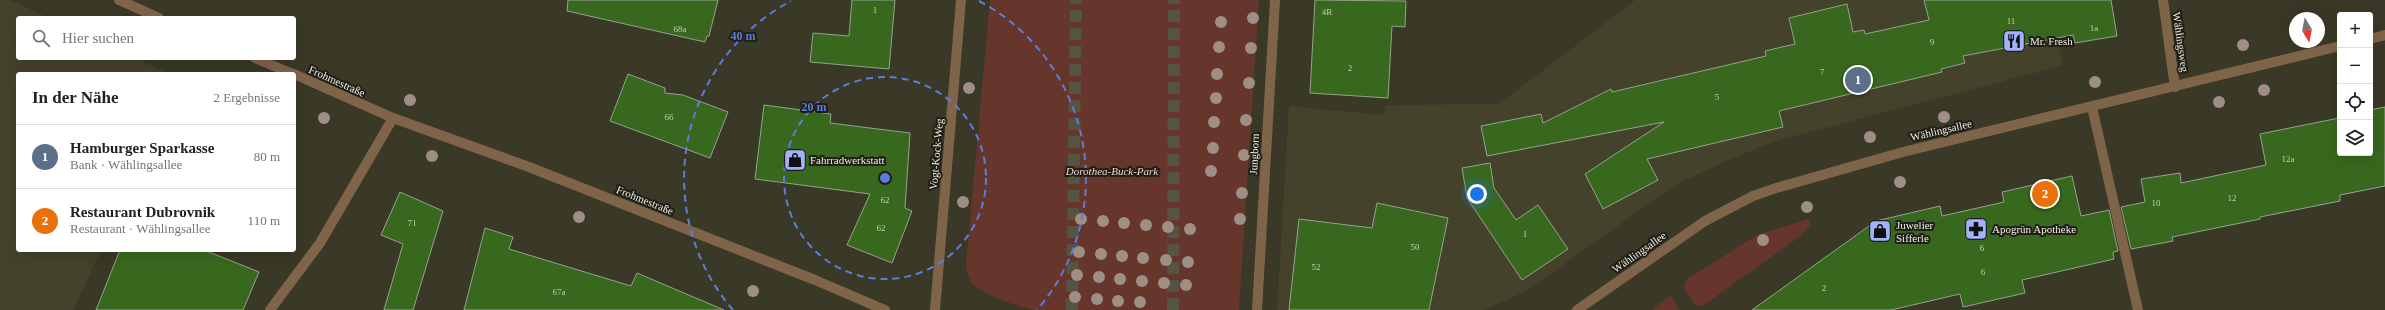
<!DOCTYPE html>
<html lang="de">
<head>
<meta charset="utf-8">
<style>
  :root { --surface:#fff; --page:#f2f2f2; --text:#202124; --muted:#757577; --line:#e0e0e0; --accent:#1a73e8 }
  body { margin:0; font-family:"Times New Roman",serif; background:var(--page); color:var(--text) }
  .controls { position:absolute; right:12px; top:12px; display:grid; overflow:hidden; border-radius:4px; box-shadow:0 4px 16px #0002 }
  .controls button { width:36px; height:36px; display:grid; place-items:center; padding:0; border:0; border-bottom:1px solid var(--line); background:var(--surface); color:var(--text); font:20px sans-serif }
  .compass { position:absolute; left:2289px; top:12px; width:36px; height:36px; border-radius:50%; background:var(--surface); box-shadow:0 4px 16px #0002; rotate:170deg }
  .you { position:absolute; left:1477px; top:194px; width:14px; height:14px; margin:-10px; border:3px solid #fff; border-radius:50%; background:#1a73e8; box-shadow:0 0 0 6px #1a73e833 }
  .badge { display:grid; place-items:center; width:26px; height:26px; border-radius:50%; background:var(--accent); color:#fff; font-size:13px; font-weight:700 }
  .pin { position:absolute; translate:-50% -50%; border:2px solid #fff; box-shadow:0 1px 4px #0006 }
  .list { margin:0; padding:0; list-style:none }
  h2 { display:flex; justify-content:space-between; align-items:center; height:52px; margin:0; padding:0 16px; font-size:17px }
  h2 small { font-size:13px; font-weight:400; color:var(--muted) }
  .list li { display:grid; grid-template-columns:26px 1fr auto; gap:12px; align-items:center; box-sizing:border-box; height:64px; padding:0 16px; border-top:1px solid var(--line) }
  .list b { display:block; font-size:15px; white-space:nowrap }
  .list p { margin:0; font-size:13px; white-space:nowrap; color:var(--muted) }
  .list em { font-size:13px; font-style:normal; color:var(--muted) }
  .icon { flex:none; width:22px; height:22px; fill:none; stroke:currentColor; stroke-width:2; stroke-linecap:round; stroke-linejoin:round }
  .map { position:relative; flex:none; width:2385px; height:310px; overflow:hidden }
  .search { position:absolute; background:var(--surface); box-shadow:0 4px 16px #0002; left:16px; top:16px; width:280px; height:44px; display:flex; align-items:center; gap:10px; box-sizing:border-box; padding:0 14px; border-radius:4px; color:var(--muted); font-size:15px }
  .panel { position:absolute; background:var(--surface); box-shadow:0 4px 16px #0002; left:16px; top:72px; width:280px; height:180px; border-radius:4px }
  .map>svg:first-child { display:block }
  .built { fill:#44422a }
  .green { fill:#66352c }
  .building { fill:#38681d; stroke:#96a291 }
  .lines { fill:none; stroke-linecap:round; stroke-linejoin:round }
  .highway-tunnel { stroke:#555342; stroke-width:12; stroke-dasharray:12 6; stroke-linecap:butt }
  .minor { stroke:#7f6449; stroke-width:10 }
  .tree { fill:#9e8e84 }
  .ring { fill:none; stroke:#5c7edb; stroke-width:2; stroke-dasharray:7 5 }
  .labels { text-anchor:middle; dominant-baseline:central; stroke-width:4; stroke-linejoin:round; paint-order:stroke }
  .number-label { font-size:9px; fill:#c0ccb1 }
  .poi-label { font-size:11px; fill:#eeede2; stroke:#201f17; text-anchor:start }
  .street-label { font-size:11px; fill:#eeede2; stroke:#201f17 }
  .park-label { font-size:11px; font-style:italic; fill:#efd5d0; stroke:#201f17 }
  .centre { fill:#5c7edb; stroke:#201f17; stroke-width:2 }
  .ring-label { font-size:12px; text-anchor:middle; font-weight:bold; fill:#5c7edb; stroke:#201f17; stroke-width:4; stroke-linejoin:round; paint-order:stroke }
</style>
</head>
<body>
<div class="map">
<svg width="2385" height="310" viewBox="0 0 2385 310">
  <rect width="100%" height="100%" fill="#3a3826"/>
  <g class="built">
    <polygon points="0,0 10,0 49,18 18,18 18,58 135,58 170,74 18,74 18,250 101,250 73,310 0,310"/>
    <polygon points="1635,0 2052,0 2062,66 1779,140 1728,160 1675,185 1528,290 1484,310 1277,310 1289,106 1384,115 1385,105 1499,104"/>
  </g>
  <g class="green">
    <path d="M990,0H1259L1239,310H1035C1022,308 980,294 972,283C968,279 967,271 966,265Z"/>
    <polygon points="1808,219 1811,224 1802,235 1704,305 1696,306 1684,288 1686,280 1757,235"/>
    <polygon points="1671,294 1679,310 1652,310"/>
  </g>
  <g class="building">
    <polygon points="568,0 718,0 709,36 707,36 705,42 567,11"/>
    <polygon points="852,0 895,0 889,69 810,62 813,33 849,36"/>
    <polygon points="1315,0 1406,1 1405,27 1392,26 1388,98 1310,93"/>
    <polygon points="1924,0 2111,0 2117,36 2075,43 2073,35 1963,56 1965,63 1941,69 1942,72 1779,111 1783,127 1647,159 1658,180 1603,209 1585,174 1664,122 1487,156 1481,126 1541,114 1543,123 1611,89 1612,92 1766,56 1765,51 1795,44 1789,18 1847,4 1853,32 1864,30 1865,34 1929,20"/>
    <polygon points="628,74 665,88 665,93 683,95 728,112 710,158 610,121"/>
    <polygon points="764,105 831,114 830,123 910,133 905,208 912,211 892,263 847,245 870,194 755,179"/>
    <polygon points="2385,107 2385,186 2340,195 2340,201 2260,217 2260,219 2172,237 2173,241 2131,249 2121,207 2145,202 2141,179 2180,173 2181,183 2266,165 2260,134 2339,118 2340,116 2340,153 2370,153 2370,110"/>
    <polygon points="1490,163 1494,188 1516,220 1538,205 1568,249 1522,280 1467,198 1462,168"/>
    <polygon points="2072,176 2081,216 2109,210 2118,251 2113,252 2114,259 2022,280 2025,293 1963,307 1960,294 1891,310 1752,310 1876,221 1940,206 1942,216 2004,202 2002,192"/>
    <polygon points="400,192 443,211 413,310 384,310 403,244 381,235"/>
    <polygon points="1377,203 1448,218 1429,310 1289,310 1299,219 1372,228"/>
    <polygon points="485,228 513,237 509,249 631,286 637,273 724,310 464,310"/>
    <polygon points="120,250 204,250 259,272 243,310 96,310"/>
  </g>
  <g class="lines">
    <g class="highway-tunnel">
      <polyline points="1072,310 1076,0"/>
      <polyline points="1173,310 1174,0"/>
    </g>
    <g class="minor">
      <polyline points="119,0 159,18"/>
      <polyline points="2163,0 2175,87"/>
      <polyline points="2370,39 2385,35"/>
      <polyline points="255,58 293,74"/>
      <polyline points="294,74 393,118 529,167 815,280 885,310"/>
      <polyline points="2092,107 2138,310"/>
      <polyline points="270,310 320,243 393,118"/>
      <polyline points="935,310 961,0"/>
      <polyline points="1257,310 1275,0"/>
      <polyline points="1577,310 1705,221 1753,196 1776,188 1903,152 2340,46"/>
    </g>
  </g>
  <g class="tree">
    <circle cx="1253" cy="18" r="6"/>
    <circle cx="1221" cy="22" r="6"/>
    <circle cx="2243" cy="45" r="6"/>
    <circle cx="1219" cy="47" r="6"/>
    <circle cx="1251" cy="48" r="6"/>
    <circle cx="1217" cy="74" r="6"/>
    <circle cx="2095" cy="82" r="6"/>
    <circle cx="1249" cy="83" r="6"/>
    <circle cx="969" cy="88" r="6"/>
    <circle cx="2264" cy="90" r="6"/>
    <circle cx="1216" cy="98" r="6"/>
    <circle cx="410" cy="100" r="6"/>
    <circle cx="2219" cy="102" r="6"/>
    <circle cx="1944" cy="117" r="6"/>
    <circle cx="324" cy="118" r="6"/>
    <circle cx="1246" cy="120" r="6"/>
    <circle cx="1214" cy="122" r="6"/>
    <circle cx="1870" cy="137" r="6"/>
    <circle cx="1213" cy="148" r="6"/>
    <circle cx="1244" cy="155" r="6"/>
    <circle cx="432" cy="156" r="6"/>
    <circle cx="1211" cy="171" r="6"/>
    <circle cx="1900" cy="182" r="6"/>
    <circle cx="1242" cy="193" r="6"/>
    <circle cx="963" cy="202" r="6"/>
    <circle cx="1807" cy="207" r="6"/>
    <circle cx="579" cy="217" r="6"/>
    <circle cx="1081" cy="219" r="6"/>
    <circle cx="1240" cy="219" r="6"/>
    <circle cx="1103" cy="221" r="6"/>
    <circle cx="1124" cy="223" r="6"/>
    <circle cx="1146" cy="225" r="6"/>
    <circle cx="1168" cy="227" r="6"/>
    <circle cx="1190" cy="229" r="6"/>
    <circle cx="1763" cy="240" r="6"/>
    <circle cx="1079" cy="252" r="6"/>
    <circle cx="1101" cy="254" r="6"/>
    <circle cx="1122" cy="256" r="6"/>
    <circle cx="1143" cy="258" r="6"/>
    <circle cx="1166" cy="260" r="6"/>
    <circle cx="1188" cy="262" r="6"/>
    <circle cx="1077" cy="275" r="6"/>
    <circle cx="1099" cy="277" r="6"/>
    <circle cx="1120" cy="279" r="6"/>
    <circle cx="1142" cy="281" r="6"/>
    <circle cx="1164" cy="283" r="6"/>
    <circle cx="1186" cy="285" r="6"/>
    <circle cx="753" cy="291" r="6"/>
    <circle cx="1075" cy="297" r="6"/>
    <circle cx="1097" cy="299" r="6"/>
    <circle cx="1118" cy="301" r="6"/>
    <circle cx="1140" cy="302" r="6"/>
  </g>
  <g class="ring">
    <circle cx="885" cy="178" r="101"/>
    <path d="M733 310A201 201 0 0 1 791 1M979 1A201 201 0 0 1 1037 310"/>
  </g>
  <defs>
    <g id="restaurant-square" transform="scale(1.15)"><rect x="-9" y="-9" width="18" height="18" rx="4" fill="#a3b2fd" stroke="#201f17"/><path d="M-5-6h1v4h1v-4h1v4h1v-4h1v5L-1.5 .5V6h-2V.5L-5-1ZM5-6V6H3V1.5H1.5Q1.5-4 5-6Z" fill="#111"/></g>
    <g id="shop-square" transform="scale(1.15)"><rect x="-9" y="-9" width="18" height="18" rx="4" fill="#a3b2fd" stroke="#201f17"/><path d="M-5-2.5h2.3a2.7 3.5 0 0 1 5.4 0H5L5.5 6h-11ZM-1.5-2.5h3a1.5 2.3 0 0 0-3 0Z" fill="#111"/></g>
    <g id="pharmacy-square" transform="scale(1.15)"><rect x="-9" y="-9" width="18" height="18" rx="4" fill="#a3b2fd" stroke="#201f17"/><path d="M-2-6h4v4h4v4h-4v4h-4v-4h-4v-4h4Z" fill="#111"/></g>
  </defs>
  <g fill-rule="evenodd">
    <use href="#restaurant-square" x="2014" y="41"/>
    <use href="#shop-square" x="795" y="160"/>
    <use href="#pharmacy-square" x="1976" y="229"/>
    <use href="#shop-square" x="1880" y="231"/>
  </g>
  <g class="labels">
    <g class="number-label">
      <text x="875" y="10">1</text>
      <text x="1327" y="12">4R</text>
      <text x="2011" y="21">11</text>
      <text x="2094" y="28">1a</text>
      <text x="680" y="29">68a</text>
      <text x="1932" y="42">9</text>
      <text x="1350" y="68">2</text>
      <text x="1822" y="72">7</text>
      <text x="1717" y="97">5</text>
      <text x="669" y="117">66</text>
      <text x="2288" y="159">12a</text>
      <text x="2232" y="198">12</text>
      <text x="885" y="200">62</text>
      <text x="2156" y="203">10</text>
      <text x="412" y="223">71</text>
      <text x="881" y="228">62</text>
      <text x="1525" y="234">1</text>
      <text x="1415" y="247">50</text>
      <text x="1982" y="248">6</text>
      <text x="1316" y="267">52</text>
      <text x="1983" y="272">6</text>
      <text x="1824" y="288">2</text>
      <text x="559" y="292">67a</text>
    </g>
    <g class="poi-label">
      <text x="2030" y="41">Mr. Fresh</text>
      <text x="810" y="160">Fahrradwerkstatt</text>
      <text x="1896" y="225">Juwelier<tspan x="1896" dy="13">Sifferle</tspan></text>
      <text x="1992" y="229">Apogrün Apotheke</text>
    </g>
    <g class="street-label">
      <text transform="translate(2181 42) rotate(82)">Wählingsweg</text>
      <text transform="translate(337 81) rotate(24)">Frohmestraße</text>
      <text transform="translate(1941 130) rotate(-13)">Wählingsallee</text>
      <text transform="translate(936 154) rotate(-85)">Vogt-Kock-Weg</text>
      <text transform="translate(1254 154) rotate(-87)">Jungborn</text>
      <text transform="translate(645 200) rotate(22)">Frohmestraße</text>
      <text transform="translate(1639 252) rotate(-35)">Wählingsallee</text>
    </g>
    <g class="park-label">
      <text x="1112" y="171">Dorothea-Buck-Park</text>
    </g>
  </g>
  <circle cx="885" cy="178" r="6" class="centre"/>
  <g class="ring-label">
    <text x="743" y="40">40 m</text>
    <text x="814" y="111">20 m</text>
  </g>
</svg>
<div class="controls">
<button>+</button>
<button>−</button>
<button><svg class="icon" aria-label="locate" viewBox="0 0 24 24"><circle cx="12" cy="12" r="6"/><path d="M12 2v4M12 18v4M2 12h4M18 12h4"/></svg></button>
<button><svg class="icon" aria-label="layers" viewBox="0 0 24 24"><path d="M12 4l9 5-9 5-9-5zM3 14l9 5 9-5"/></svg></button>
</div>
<svg class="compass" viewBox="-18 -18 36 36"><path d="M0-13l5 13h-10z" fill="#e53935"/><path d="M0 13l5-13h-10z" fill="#757577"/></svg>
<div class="you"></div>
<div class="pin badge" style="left:1858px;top:80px;background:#5c6f8a">1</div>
<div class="pin badge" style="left:2045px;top:194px;background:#e8710a">2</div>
<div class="search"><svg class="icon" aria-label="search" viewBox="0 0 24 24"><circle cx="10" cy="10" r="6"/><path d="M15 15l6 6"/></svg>Hier suchen</div>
<section class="panel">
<h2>In der Nähe<small>2 Ergebnisse</small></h2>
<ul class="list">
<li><span class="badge" style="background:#5c6f8a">1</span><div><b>Hamburger Sparkasse</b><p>Bank · Wählingsallee</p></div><em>80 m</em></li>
<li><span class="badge" style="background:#e8710a">2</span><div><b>Restaurant Dubrovnik</b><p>Restaurant · Wählingsallee</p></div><em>110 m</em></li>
</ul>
</section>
</div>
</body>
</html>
